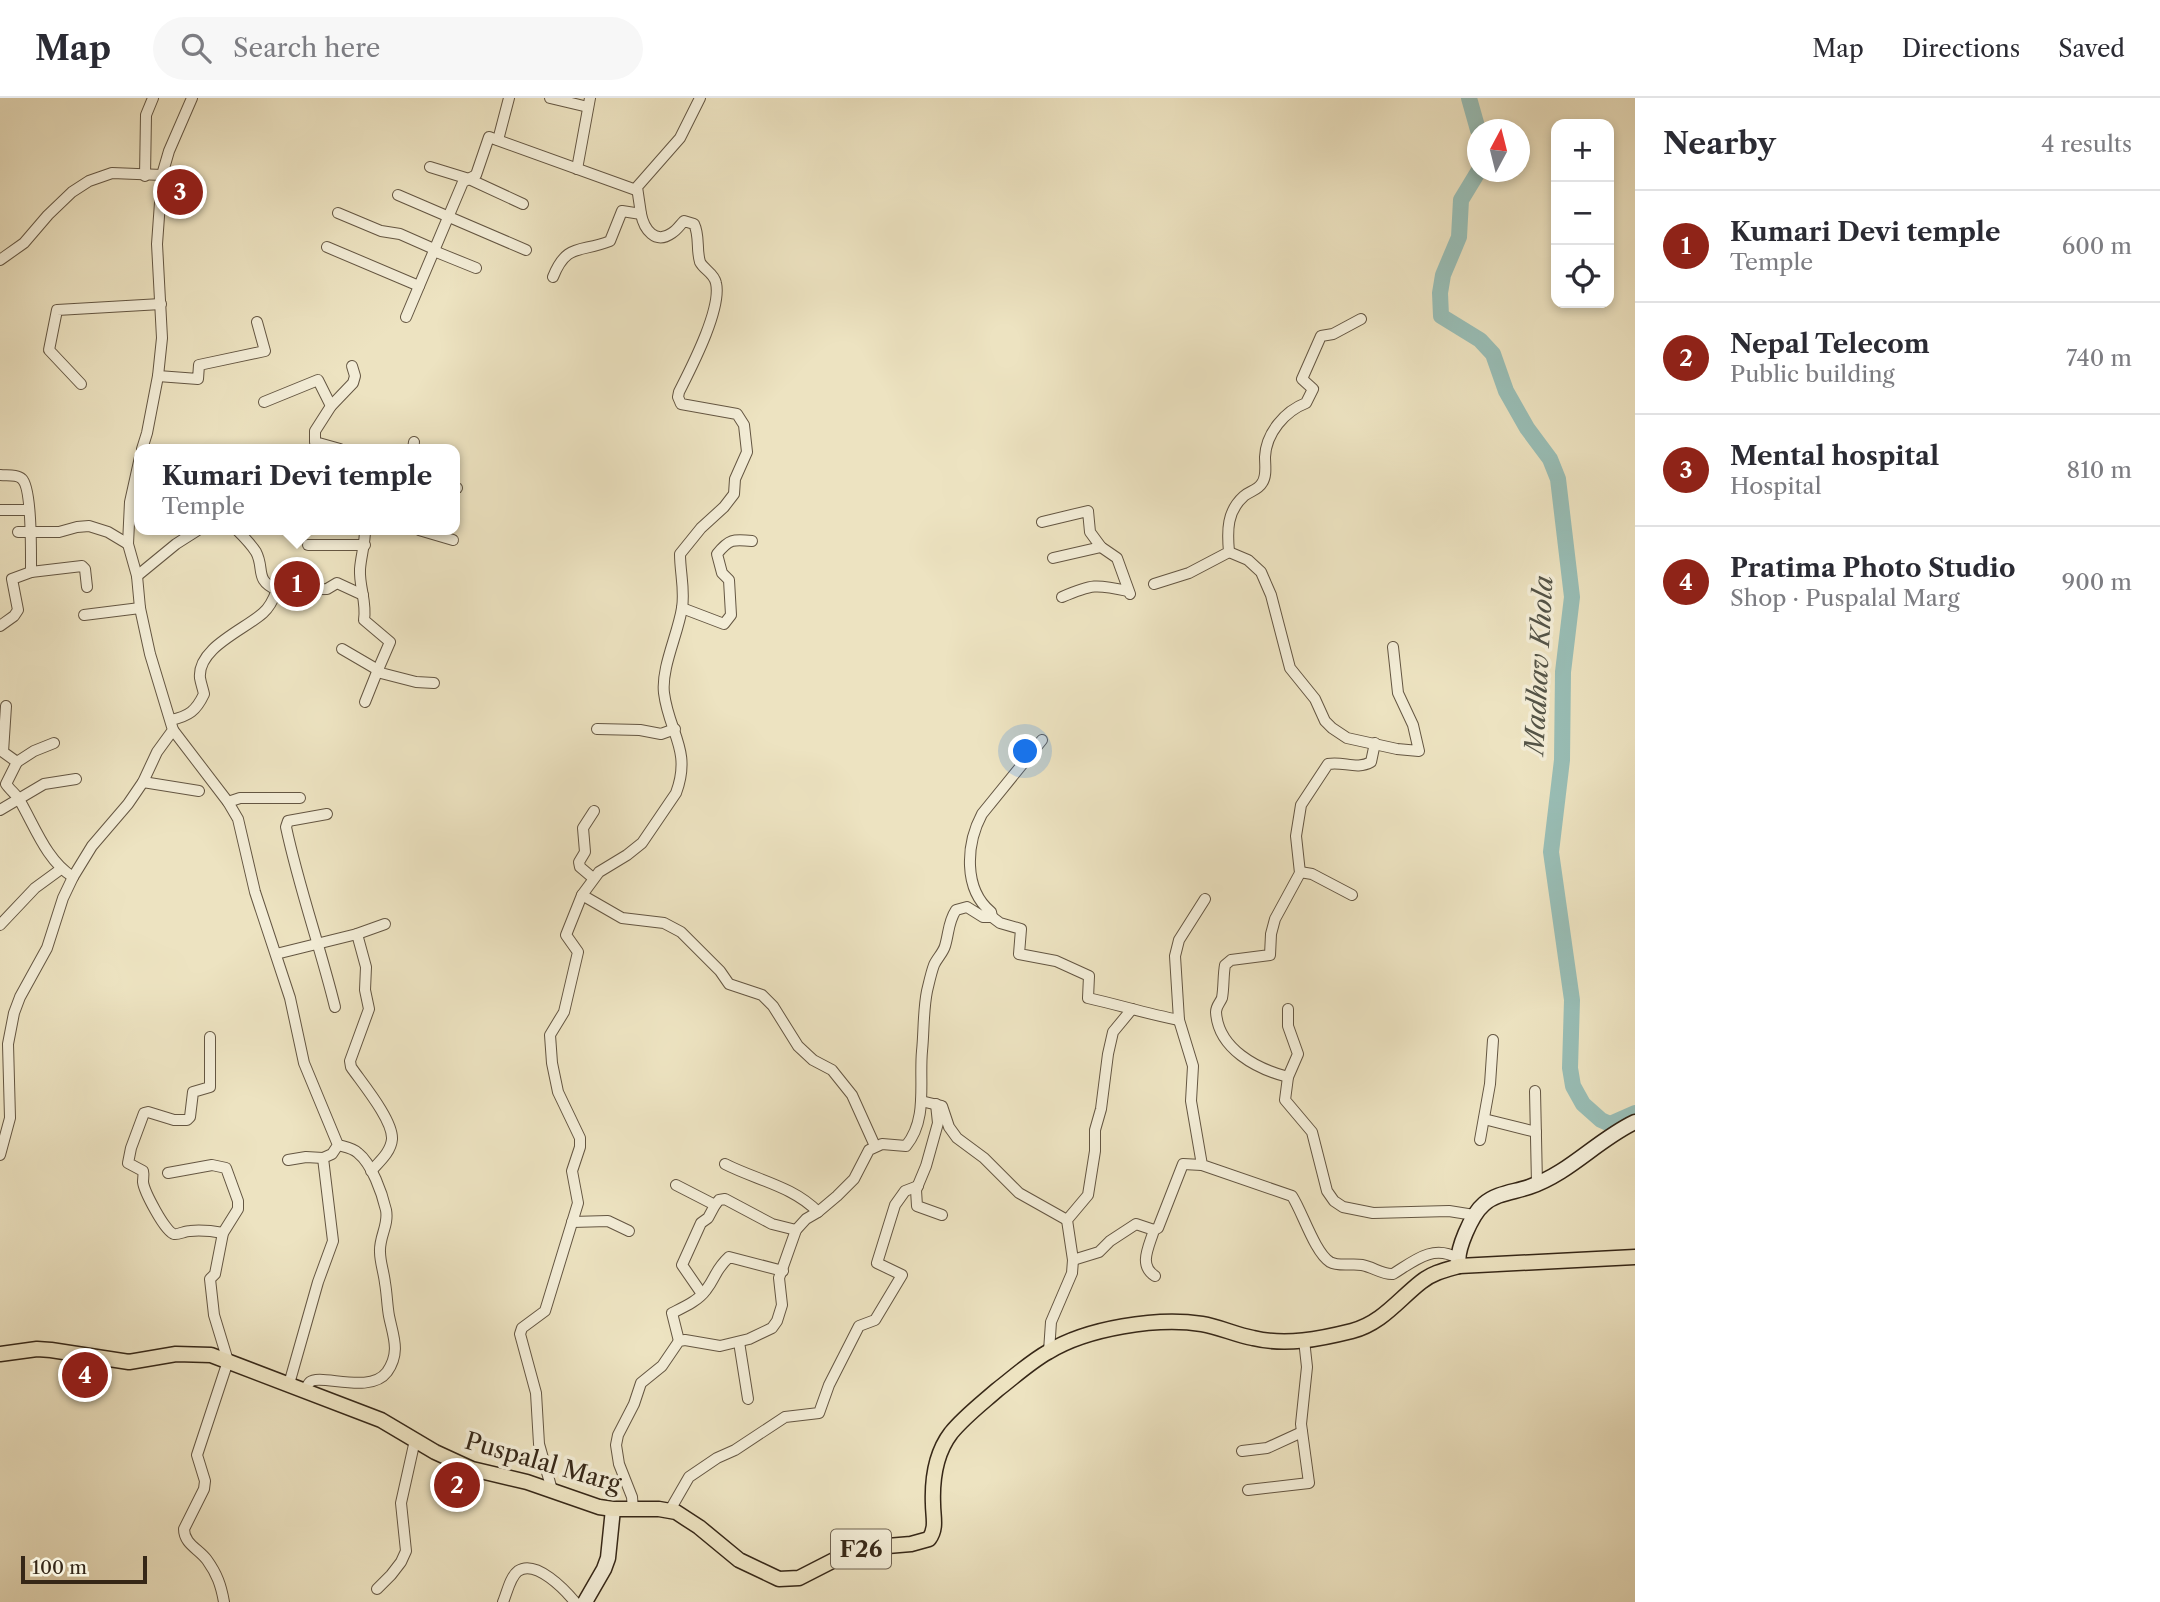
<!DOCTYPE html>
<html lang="en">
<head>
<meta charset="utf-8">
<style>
  :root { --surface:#fff; --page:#f7f7f7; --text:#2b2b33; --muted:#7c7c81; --line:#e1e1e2; --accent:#8f2418 }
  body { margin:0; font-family:"Libre Caslon Text",serif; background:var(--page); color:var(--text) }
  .controls { position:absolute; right:21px; top:21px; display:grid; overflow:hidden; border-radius:14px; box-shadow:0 4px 10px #0003 }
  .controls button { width:63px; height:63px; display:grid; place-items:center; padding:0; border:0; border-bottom:2px solid var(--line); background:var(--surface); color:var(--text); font:35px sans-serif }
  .compass { position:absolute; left:1467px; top:21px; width:63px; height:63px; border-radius:50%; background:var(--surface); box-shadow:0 4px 10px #0003; rotate:7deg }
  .scale { position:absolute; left:21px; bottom:18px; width:126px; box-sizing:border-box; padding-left:7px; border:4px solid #362717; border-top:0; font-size:19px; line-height:24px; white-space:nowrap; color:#362717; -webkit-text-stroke:5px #f3edd7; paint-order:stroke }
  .you { position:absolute; left:1026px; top:654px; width:24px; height:24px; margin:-18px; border:5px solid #fff; border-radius:50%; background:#1a73e8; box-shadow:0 0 0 10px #1a73e833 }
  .badge { display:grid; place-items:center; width:46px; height:46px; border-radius:50%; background:var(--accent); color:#fff; font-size:23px; font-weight:700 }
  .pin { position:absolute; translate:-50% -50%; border:4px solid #fff; box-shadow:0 2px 7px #0006 }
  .popup { position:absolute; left:134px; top:346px; width:326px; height:91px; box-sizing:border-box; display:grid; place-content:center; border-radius:14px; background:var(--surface); filter:drop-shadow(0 2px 5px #0005); font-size:23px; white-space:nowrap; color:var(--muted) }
  .popup b { font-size:26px; color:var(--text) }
  .popup::after { content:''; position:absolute; left:50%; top:100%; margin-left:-14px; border:14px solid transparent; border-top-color:var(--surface) }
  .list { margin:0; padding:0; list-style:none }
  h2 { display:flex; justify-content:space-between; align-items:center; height:91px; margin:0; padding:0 28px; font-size:30px }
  h2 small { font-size:23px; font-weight:400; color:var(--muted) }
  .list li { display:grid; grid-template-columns:46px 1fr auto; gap:21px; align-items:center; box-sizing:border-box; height:112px; padding:0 28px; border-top:2px solid var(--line) }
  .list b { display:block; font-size:26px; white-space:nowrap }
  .list p { margin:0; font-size:23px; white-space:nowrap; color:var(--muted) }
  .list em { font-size:23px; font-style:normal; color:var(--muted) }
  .icon { flex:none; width:38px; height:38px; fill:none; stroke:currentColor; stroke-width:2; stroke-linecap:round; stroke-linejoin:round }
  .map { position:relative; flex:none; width:1635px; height:1504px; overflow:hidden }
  header { display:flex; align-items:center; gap:42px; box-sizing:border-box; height:98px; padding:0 35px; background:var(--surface); border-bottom:2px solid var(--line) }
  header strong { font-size:33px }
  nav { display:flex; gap:38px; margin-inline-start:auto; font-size:24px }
  .search { width:490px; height:63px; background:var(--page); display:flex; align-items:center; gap:18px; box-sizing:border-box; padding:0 24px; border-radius:38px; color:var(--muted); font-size:26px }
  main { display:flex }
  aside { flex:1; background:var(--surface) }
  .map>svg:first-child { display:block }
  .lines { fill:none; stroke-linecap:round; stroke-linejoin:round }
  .river { stroke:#99beb6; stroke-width:16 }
  .street-casing { stroke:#645642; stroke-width:12 }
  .secondary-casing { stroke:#362717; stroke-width:17 }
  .primary-casing { stroke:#362717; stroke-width:17 }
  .street { stroke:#f3edd7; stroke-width:10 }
  .secondary { stroke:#f3edd7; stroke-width:14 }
  .primary { stroke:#ede3c1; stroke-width:14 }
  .labels { text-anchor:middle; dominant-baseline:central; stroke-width:7; stroke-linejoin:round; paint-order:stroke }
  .shield { fill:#f3edd7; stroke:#6f6251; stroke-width:2 }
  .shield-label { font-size:23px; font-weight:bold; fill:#362717 }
  .street-label { font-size:24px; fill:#362717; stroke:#f3edd7 }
  .water-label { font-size:26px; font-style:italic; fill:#545447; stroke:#f3edd7 }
</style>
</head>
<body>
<header>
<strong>Map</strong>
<div class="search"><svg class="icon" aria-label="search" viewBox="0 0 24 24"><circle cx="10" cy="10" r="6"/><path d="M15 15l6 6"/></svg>Search here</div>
<nav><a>Map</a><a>Directions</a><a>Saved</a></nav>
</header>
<main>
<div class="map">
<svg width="1635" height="1504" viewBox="0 0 1635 1504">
  <rect width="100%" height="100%" fill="#ede3c1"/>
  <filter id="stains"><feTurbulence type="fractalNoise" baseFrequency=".00286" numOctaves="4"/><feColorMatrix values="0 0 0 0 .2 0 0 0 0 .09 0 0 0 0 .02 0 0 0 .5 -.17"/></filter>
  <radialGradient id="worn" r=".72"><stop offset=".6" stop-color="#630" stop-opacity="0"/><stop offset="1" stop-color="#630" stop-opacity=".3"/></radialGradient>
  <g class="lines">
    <g class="river">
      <polyline points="1469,0 1478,32"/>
      <polyline points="1478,74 1461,102 1459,139 1443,177 1440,195 1441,218 1480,242 1493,256 1506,293 1527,330 1550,361 1558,381 1572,499 1563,574 1562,662 1551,754 1572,902 1570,970 1573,988 1583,1006 1601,1022 1610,1026 1635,1015"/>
    </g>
    <g class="street-casing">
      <g id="street">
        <polyline points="550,0 588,9"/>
        <polyline points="498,42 509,0"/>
        <polyline points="430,69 469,81 523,106"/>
        <polyline points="577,71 590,0"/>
        <polyline points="145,78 146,17 153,0"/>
        <polyline points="398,97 526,152"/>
        <polyline points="338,115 381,133 400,136 434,151"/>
        <path d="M641,116C644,131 655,147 672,135C677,132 680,127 684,123L694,126C700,138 696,151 700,164C704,172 714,175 716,185C722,211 691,270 679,294L678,299L681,306L737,316L744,327L747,354L735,381L734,396L724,409L701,430L680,456C680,475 685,491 682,510C678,536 661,570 664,595C669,635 692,652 676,695L642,745L627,757L599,774L582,797L622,820L664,825L681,834L720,873L729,886L762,897L773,908L798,948L813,962L832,972L852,997L875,1048"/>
        <polyline points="327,149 419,188"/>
        <polyline points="434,153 476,170"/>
        <polyline points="0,162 24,145 48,117 72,94 89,83 112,75 162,77"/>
        <path d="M553,179C567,144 581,155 610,143L622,113L641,116L637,89L680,40L700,0"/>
        <polyline points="406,219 463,84 476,77 489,39 636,92"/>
        <polyline points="158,278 198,281 199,267 265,253 257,224"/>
        <polyline points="81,286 49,252 57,212 161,206"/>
        <polyline points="264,304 318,282 331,308"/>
        <polyline points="142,351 147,335 158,278 162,240 157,146 162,77 169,53 192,0"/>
        <polyline points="340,351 315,344 315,333 331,308 353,285 355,278 352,268"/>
        <polyline points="413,351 414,344"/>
        <path d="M0,377C6,378 17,376 22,381C32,390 31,458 31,474L12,481L18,512L14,518L0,528"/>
        <polyline points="454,390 457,390"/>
        <polyline points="0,412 29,412"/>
        <polyline points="1042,424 1088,413 1090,434 1101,449 1117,460 1130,496"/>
        <path d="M237,432C244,439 251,446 256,454C265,471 254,482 277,492L327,491L337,485L363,497"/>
        <path d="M365,432C365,446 361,458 360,471C359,489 367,504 364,522L390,544L377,574L416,584L434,585"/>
        <polyline points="419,432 453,442"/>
        <polyline points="18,434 59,434 77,429 89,428 108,434 128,446"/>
        <polyline points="308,447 365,447"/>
        <polyline points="1229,454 1248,462 1261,474 1271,497 1290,570 1315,601 1325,623 1332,630 1347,640 1397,651 1419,653 1413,627 1398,595 1393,549"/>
        <polyline points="1053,460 1101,449"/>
        <polyline points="31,474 82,468 85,471 87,489"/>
        <polyline points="137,478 176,446 198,432"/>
        <path d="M1154,486L1189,475L1229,454C1227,432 1227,413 1244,398C1250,393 1258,392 1262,385C1267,378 1265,367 1265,359C1266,335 1285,313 1306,305L1313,291L1302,281L1321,238L1333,236L1361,221"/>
        <path d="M1062,499C1092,486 1096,486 1128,493"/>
        <path d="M682,510L724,526L731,517L729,482L722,475L717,456C729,441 733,441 752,443"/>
        <polyline points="84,517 140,510"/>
        <polyline points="342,551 378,572"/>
        <polyline points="365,604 377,574"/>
        <path d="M6,608L3,654L17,664L6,686C10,692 17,697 20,703C35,729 47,763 73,779"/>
        <path d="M171,622C189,618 196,613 204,596C203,591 201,586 200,580C197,550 244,532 263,515C270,509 274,500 277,492"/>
        <polyline points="597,631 640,632 661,636 675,631"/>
        <polyline points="173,632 228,704 238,721 255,794 290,900 304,965 338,1047 332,1056 323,1060 333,1143 318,1184 289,1286"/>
        <polyline points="17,664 34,653 54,645"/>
        <polyline points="143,684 199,693"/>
        <polyline points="228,704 240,700 300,700"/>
        <polyline points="0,712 44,686 76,681"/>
        <path d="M327,716L288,723L286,729C299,790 320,848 335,909"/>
        <polyline points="1300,774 1312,776 1352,797"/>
        <polyline points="593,780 580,769 579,764 585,754 583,730 594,713"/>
        <path d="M1205,801L1179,842L1175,858L1179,922L1193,968L1191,1003L1202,1067L1292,1098C1302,1113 1315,1155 1330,1164C1339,1169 1352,1165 1362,1167C1373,1169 1383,1177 1393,1176C1414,1163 1433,1146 1457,1160"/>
        <path d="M992,819L1000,825L1021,831L1019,856L1056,863L1089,878L1088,900C1119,907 1148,916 1179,922"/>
        <polyline points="0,827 35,790 61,771"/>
        <polyline points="357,836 385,826"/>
        <path d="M276,856L357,836L366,869L365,892L369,911L350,963L351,969C362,985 393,1022 392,1041C391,1054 379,1064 371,1073"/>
        <polyline points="1288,911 1288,928 1298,956 1288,979 1285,1002 1312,1034 1327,1093 1334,1103 1343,1109 1373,1115 1449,1113 1474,1117"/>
        <path d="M210,939V989L193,994L190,1019L187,1022H174L148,1014L144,1015L131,1050L128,1065L143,1073C144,1077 143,1080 143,1084C144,1093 165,1134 174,1136C178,1137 185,1133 190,1133C201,1132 212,1133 223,1135"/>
        <path d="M1288,979C1257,971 1218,951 1216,914C1216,908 1220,905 1222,900C1224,889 1223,878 1225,867L1231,862L1270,857L1271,836L1275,821L1300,775L1296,738L1301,707L1328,666C1343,663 1357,672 1371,664L1375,645"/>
        <polyline points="1535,993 1537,1086"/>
        <polyline points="921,1003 942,1008 949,1029 957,1040 984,1060 1019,1095 1067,1122"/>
        <polyline points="936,1006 938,1025 926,1068 916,1092 917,1108 942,1117"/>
        <polyline points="1484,1021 1536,1034"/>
        <polyline points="1480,1042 1490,986 1493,942"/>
        <polyline points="0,1057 10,1020 8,946 14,915 20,899 47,850 63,800 73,779 92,748 128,706 143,684 157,654 173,632 150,556 140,510 137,478 128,446 130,404 140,359"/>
        <polyline points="288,1062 306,1059 323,1060"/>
        <path d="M725,1066C756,1082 793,1088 818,1114"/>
        <path d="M168,1075L212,1067L226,1070L238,1103V1111L223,1135L215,1176L210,1181L214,1217L228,1263L197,1357L205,1383L204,1391L184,1431C184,1446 199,1451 207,1462C217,1476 221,1487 224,1504"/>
        <polyline points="676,1087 715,1107 719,1102 725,1101 772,1126 796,1132"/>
        <polyline points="572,1124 608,1123 629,1133"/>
        <polyline points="1154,1132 1158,1130 1183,1066 1202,1067"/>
        <path d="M1073,1162L1099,1154L1110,1143L1136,1126L1154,1132C1149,1149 1138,1167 1155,1178"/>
        <polyline points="702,1196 682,1167 701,1125 708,1120 715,1107"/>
        <path d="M679,1243L672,1215C684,1209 698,1203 706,1192C716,1179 715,1172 729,1159L783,1173"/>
        <polyline points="739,1244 748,1301"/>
        <polyline points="1049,1253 1051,1224 1072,1175 1073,1162 1067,1122 1088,1097 1095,1053 1095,1032 1101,1011 1108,956 1113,934 1132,911"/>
        <path d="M305,1293C306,1291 308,1285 310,1284C320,1275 370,1297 387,1274C401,1254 393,1238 389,1218C387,1207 387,1196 385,1185C384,1175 380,1164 380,1154C379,1139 389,1127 386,1112C382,1095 372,1066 358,1055C353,1050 345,1049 338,1047"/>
        <polyline points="1242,1353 1267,1350 1302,1334"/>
        <polyline points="552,1392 539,1346 536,1295 520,1236 522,1230 545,1213 578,1105 572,1073 580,1049 580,1040 558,994 552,965 550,937 564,914 578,854 566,837 582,797"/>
        <polyline points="1248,1392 1309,1385 1301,1326 1307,1269 1304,1242"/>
        <path d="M633,1411L632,1399L619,1366L616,1347L618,1337L634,1306L641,1285L662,1268L679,1243L685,1242L720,1248L749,1241L772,1230L777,1223L782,1207L779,1180L796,1132L806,1121L818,1114L837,1098L854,1081L869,1052L882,1046L906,1048C928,1021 919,985 922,953C924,934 923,913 927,893C929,885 931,875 934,867C937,860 943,855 945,848C949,835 948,824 956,812L967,809L983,819H992L991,814C963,791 966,746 982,716L1042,642"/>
        <polyline points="670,1412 689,1379 717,1360 735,1352 785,1319 819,1315 829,1287 859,1228 875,1222 902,1177 877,1165 895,1107 905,1093 918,1088"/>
        <polyline points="377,1491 391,1477 401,1464 406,1453 401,1405 415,1342"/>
        <path d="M503,1504C507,1495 510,1479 518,1473C536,1461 565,1492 575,1504"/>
      </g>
    </g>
    <g class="secondary-casing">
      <g id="secondary">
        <path d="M1459,1168C1455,1153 1472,1116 1484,1106C1496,1095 1515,1094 1529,1089C1570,1075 1597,1042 1635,1024"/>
        <polyline points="585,1504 604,1471 608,1460 613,1411"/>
      </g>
    </g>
    <g class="primary-casing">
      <path id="primary" d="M0,1256L37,1251L51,1252L129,1264L176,1256L211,1257L381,1322L435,1354L472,1371L527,1384L599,1409L613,1411H659L676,1414L699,1429L739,1462L779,1481L799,1480L842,1458L864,1450L911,1446L929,1441C937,1430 933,1419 933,1406C932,1381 935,1356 951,1335C964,1319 981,1306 997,1292C1014,1279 1030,1264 1048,1254C1087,1230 1157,1219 1202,1226C1220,1229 1236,1237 1253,1240C1286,1248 1320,1241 1352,1233C1382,1225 1398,1202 1421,1184C1432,1175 1445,1172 1459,1168L1635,1159"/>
    </g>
    <use href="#street" class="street"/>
    <use href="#secondary" class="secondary"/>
    <use href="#primary" class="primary"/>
  </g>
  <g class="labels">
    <rect class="shield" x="831" y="1431.5" width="60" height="39" rx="5"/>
    <g class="shield-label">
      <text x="861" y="1451">F26</text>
    </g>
    <g class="street-label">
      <text transform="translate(543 1364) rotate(16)">Puspalal Marg</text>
    </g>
    <g class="water-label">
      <text transform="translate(1539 567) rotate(-87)">Madhav Khola</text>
    </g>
  </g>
  <rect width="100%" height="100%" filter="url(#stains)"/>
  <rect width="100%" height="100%" fill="url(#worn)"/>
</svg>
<div class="controls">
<button>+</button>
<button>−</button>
<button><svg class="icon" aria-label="locate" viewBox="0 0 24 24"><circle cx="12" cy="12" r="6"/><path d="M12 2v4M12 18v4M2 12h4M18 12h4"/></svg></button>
</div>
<svg class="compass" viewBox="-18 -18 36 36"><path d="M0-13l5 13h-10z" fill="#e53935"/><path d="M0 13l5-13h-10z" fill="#7c7c81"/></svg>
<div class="scale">100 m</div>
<div class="you"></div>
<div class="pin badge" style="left:297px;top:486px">1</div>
<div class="popup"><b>Kumari Devi temple</b>Temple</div>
<div class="pin badge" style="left:457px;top:1387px">2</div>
<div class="pin badge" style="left:180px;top:94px">3</div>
<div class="pin badge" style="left:85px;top:1277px">4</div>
</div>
<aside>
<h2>Nearby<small>4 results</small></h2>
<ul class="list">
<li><span class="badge">1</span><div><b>Kumari Devi temple</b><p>Temple</p></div><em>600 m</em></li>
<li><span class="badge">2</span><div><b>Nepal Telecom</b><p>Public building</p></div><em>740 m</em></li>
<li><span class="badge">3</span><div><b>Mental hospital</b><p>Hospital</p></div><em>810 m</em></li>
<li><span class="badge">4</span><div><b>Pratima Photo Studio</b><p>Shop · Puspalal Marg</p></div><em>900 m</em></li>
</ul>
</aside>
</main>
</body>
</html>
